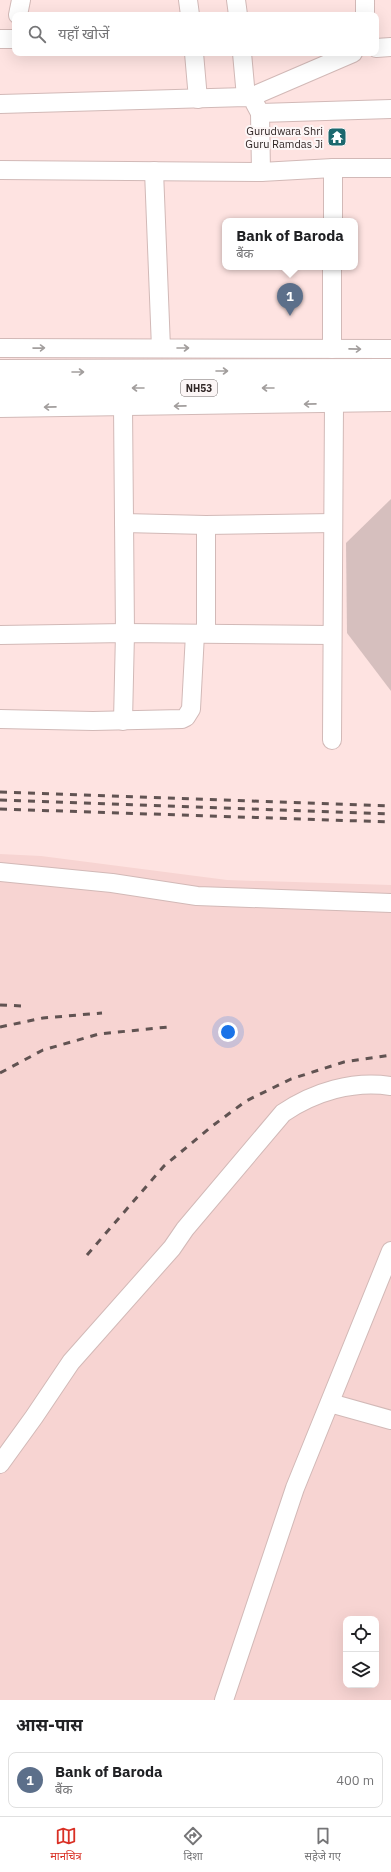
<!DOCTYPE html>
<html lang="hi">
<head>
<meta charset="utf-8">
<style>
  :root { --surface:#fff; --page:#f6f6f6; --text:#202124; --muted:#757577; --line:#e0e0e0; --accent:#d93025 }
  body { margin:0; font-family:"IBM Plex Sans","Noto Sans Devanagari",sans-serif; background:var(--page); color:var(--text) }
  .controls { position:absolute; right:12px; bottom:12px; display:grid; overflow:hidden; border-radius:8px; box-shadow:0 4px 16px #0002 }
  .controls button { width:36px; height:36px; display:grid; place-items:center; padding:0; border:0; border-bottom:1px solid var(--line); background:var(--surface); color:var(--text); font:20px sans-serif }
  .you { position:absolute; left:228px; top:1032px; width:14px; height:14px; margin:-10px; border:3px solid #fff; border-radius:50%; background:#1a73e8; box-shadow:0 0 0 6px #1a73e833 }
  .badge { display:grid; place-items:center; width:26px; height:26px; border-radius:50%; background:var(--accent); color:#fff; font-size:13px; font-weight:700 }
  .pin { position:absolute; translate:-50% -33px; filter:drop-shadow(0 1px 2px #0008) }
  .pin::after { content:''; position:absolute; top:21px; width:14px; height:12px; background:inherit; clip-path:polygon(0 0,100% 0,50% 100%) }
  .popup { position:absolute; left:222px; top:218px; width:136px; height:52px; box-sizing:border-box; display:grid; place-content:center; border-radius:8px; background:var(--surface); filter:drop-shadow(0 1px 3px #0005); font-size:13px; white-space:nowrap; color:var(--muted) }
  .popup b { font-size:15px; color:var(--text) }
  .popup::after { content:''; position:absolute; left:50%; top:100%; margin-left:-8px; border:8px solid transparent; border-top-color:var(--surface) }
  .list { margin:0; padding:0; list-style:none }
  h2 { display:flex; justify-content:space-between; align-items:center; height:52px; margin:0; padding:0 16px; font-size:17px }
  h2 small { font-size:13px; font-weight:400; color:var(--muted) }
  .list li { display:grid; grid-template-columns:26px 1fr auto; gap:12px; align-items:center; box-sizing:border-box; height:56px; margin:0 8px 8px; padding:0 8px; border:1px solid var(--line); border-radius:8px }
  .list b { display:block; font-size:15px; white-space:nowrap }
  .list p { margin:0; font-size:13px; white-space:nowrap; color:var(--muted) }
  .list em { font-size:13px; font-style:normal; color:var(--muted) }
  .icon { flex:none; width:22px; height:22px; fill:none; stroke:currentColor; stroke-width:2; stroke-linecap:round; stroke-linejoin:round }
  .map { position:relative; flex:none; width:391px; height:1700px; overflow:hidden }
  .search { position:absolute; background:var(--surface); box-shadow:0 4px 16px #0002; left:12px; right:12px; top:12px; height:44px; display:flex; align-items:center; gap:10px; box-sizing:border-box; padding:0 14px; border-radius:8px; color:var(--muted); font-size:15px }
  .sheet { height:116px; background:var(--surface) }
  nav { display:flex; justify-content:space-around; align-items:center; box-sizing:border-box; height:56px; border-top:1px solid var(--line); background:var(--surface); font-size:11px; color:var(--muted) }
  nav a { display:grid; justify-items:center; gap:2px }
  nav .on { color:var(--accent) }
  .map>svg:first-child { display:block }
  .built { fill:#f7d4d2; fill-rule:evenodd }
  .green { fill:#d6bfbe }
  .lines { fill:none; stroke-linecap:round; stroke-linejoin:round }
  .minor-casing { stroke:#d2b9b7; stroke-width:20 }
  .highway-casing { stroke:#d2b9b7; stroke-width:24 }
  .minor { stroke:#fff; stroke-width:18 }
  .highway { stroke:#fff; stroke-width:22 }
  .rail { stroke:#615352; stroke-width:3; stroke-dasharray:7 7; stroke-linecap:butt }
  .oneway { stroke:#a29e9d }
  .labels { text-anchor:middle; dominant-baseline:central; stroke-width:4; stroke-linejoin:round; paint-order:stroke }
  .shield { fill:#fcf6f6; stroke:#6e6564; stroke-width:1 }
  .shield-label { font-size:10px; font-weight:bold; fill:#312726 }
  .poi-label { font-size:11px; fill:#312726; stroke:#fcf6f6; text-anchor:end }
</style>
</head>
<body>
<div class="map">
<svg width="391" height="1700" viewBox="0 0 391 1700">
  <rect width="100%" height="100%" fill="#fee3e1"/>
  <path class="built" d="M0,854L41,856L227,880L391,885V1700H0ZM346,1619H376V1685H346Z"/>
  <polygon class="green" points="391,499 391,691 347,633 346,543"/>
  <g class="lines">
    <g class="minor-casing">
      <g id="minor">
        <polyline points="188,0 190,15"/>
        <polyline points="236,0 238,15"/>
        <polyline points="18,15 21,0"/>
        <polyline points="365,15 365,0"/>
        <polyline points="0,39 15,39"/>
        <polyline points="376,48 391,47"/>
        <polyline points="194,53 198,99"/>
        <polyline points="242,53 246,97"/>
        <polyline points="252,98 260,93 353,53"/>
        <polyline points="0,104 246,97 252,98 260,113 261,172"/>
        <polyline points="260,113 391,109"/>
        <polyline points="0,170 261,172 333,168 391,168"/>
        <polyline points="154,171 161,348"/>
        <polyline points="333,221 333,168"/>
        <polyline points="0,348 391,349"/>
        <polyline points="332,349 332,267"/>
        <polyline points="0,408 391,402"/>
        <polyline points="124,523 206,525 333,523"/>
        <polyline points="206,525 206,633"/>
        <polyline points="0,635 125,633 332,635"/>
        <polyline points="0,719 93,721 182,719 186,717 191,709 195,634"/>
        <polyline points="123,721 125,633 123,406"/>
        <polyline points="332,740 334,404"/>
        <polyline points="0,872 112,883 197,896 391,903"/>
        <polyline points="330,1403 391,1420"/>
        <path d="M0,1464L34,1417L71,1362L172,1248L185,1229L283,1113C314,1092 353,1080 391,1086"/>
        <polyline points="224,1700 295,1488 391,1251"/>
      </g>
    </g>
    <g class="highway-casing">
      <g id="highway">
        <polyline points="0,371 391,370"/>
        <polyline points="0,389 391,387"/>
      </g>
    </g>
    <use href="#minor" class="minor"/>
    <use href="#highway" class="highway"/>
    <g class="rail">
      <polyline points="0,792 391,806"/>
      <polyline points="0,800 391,814"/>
      <polyline points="0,809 391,822"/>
      <polyline points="0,1005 23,1006"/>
      <polyline points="0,1027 43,1018 102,1013"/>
      <polyline points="0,1073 43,1050 99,1034 168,1027"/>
      <polyline points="87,1255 164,1166 211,1127 246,1101 291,1079 344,1062 391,1055"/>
    </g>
  </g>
  <defs><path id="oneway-shaft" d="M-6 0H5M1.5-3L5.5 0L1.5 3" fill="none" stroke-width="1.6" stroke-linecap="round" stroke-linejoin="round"/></defs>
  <g class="oneway">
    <use href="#oneway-shaft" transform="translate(39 348) rotate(-1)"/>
    <use href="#oneway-shaft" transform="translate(183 348)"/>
    <use href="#oneway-shaft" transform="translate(355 349) rotate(1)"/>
    <use href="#oneway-shaft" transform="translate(222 371)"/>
    <use href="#oneway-shaft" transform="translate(78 372)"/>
    <use href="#oneway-shaft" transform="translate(138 388) rotate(180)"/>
    <use href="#oneway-shaft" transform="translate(268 388) rotate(180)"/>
    <use href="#oneway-shaft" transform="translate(310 404) rotate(179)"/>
    <use href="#oneway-shaft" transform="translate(180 406) rotate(179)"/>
    <use href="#oneway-shaft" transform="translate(50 407) rotate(179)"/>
  </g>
  <defs>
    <g id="temple-square" transform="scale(1)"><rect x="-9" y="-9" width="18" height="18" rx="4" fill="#1c686e" stroke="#fcf6f6"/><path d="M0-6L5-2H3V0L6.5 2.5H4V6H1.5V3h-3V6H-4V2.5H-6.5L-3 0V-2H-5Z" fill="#fff"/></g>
  </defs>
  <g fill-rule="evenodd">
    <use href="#temple-square" x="337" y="137"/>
  </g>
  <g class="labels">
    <rect class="shield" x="181" y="380" width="36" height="16" rx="3"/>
    <g class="shield-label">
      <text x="199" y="388">NH53</text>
    </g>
    <g class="poi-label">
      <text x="323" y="131">Gurudwara Shri<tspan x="323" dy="13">Guru Ramdas Ji</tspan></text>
    </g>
  </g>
</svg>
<div class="controls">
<button><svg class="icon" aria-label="locate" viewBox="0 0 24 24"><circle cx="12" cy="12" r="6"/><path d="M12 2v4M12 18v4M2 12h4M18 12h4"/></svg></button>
<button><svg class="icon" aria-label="layers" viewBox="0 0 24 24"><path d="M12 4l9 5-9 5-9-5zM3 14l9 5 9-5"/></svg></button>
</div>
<div class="you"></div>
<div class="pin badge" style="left:290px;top:316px;background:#5c6f8a">1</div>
<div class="popup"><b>Bank of Baroda</b>बैंक</div>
<div class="search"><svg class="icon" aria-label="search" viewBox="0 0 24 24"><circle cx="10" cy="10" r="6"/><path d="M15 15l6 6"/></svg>यहाँ खोजें</div>
</div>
<section class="sheet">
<h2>आस-पास<small></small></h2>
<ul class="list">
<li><span class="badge" style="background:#5c6f8a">1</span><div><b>Bank of Baroda</b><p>बैंक</p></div><em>400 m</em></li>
</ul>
</section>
<nav>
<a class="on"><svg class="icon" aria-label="map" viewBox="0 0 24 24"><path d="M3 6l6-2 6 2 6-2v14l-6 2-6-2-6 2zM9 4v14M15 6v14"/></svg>मानचित्र</a>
<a><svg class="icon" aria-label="directions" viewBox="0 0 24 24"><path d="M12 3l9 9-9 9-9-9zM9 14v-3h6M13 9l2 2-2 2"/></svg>दिशा</a>
<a><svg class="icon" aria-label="saved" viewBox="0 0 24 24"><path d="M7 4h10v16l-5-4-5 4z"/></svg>सहेजे गए</a>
</nav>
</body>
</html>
